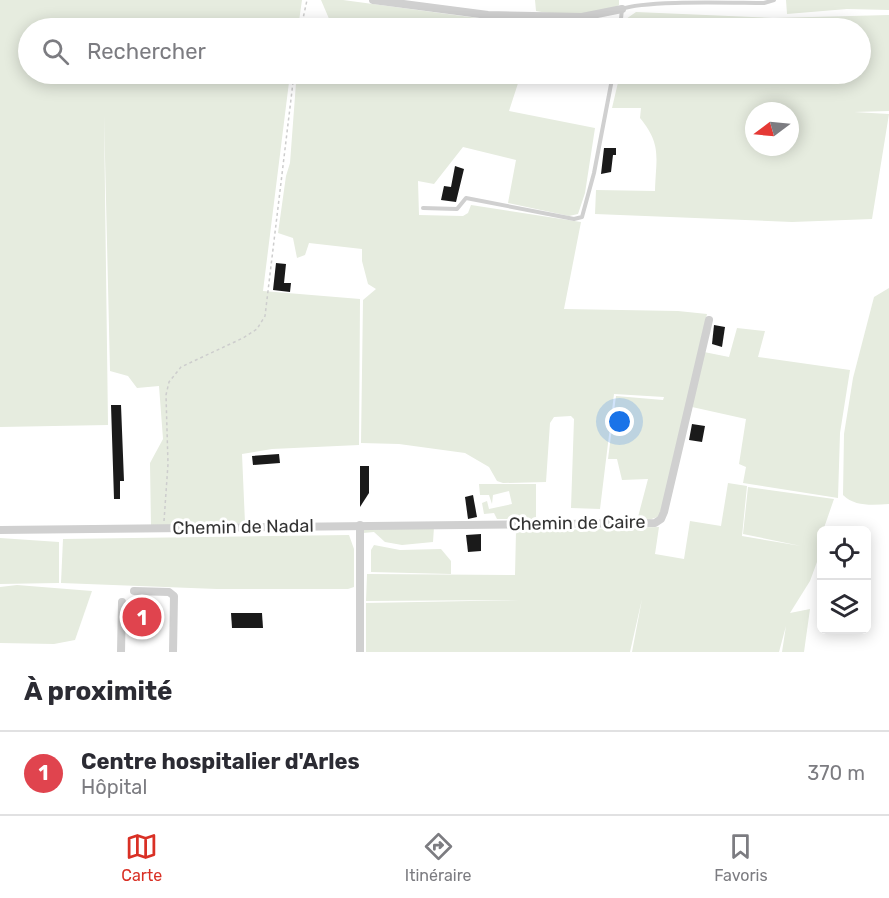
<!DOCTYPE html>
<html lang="fr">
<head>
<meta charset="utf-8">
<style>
  :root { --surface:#fff; --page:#f2f2f3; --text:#2b2b33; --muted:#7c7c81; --line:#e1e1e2; --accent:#d93025 }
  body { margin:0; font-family:Rubik,sans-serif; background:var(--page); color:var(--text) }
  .controls { position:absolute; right:18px; bottom:18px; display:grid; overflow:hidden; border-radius:9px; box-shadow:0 3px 15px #0003 }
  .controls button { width:54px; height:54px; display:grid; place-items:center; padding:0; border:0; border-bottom:2px solid var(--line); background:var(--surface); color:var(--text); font:30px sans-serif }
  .compass { position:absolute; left:745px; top:102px; width:54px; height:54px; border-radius:50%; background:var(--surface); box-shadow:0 3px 15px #0003; rotate:254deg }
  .you { position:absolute; left:620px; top:422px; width:21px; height:21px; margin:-15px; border:4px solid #fff; border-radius:50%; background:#1a73e8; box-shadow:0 0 0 9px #1a73e833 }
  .badge { display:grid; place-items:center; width:39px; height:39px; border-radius:50%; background:var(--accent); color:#fff; font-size:20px; font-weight:700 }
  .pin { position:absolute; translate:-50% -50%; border:3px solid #fff; box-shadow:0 2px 6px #0006 }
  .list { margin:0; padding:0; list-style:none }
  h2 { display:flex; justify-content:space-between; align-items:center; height:78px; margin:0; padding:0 24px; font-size:26px }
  h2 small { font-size:20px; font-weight:400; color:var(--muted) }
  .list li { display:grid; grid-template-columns:39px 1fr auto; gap:18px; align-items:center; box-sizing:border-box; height:84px; padding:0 24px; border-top:2px solid var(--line) }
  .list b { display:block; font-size:22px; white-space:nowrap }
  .list p { margin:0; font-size:20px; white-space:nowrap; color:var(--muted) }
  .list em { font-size:20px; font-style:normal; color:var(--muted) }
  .icon { flex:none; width:33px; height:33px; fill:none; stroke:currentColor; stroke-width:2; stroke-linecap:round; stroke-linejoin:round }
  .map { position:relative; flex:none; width:889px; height:652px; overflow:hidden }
  .search { position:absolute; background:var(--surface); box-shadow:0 3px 15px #0003; left:18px; right:18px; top:18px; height:66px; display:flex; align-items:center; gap:15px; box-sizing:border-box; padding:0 21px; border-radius:33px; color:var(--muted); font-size:22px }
  .sheet { height:162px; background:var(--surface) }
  nav { display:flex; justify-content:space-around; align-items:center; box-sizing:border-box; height:84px; border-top:2px solid var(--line); background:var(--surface); font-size:16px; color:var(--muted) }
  nav a { display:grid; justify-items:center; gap:3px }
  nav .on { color:var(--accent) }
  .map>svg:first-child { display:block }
  .green { fill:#e6ecdf; fill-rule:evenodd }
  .building { fill:#1a1a1a }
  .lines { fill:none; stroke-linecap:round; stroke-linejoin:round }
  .path { stroke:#cdcdcd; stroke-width:1.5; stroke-dasharray:3 3; stroke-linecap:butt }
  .service { stroke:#d0d0d0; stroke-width:4 }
  .minor { stroke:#d0d0d0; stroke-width:8 }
  .labels { text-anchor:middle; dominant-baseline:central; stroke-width:6; stroke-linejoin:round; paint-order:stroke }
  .street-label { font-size:18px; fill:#333; stroke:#fff }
</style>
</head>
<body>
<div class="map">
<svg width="889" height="652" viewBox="0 0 889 652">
  <rect width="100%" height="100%" fill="#fff"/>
  <g class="green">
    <polygon points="0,0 302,0 298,28 28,28 28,74 290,74 263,291 360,299 359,445 272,449 242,454 245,523 151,526 150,463 163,439 159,386 137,388 128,376 110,371 104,114 108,425 0,427"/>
    <polygon points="321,0 343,0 492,20 539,21 536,28 333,28"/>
    <path d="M535,0H619V5C597,19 560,15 536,11Z"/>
    <polygon points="786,0 889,0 889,10 847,9 787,14"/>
    <path d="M636,12L773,18L889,15V111L854,112L889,114L872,219L792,222L595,214L596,190L655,191C656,157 662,145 640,118L641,108H612L620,74H860V28H625L626,19ZM754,111H790V147H754Z"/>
    <polygon points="351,74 521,74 509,111 595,128 585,193 578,214 569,216 508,203 516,160 463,147 434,184 418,181 419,215 463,216 468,213 471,205 581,222 564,309 678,311 707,314 660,516 649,520 638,517 648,479 622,480 617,459 608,459 616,396 663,400 664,397 614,394 600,509 571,508 574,419 571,416 554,417 550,423 546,482 503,483 497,481 489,467 465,453 399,444 361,443 363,300 376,289 368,284 362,261 362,249 309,243 305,255 297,258 293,238 278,233 286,176 290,163 296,83 349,78"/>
    <path d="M889,288V504C873,505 855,507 843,495L844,434L853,378L874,297Z"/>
    <polygon points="737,328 765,331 758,357 850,370 840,433 838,498 743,483 746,467 739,464 746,419 692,407 704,352 729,357"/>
    <polygon points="728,483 747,486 742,536 801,546 743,534 748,487 834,499 817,548 821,551 810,581 790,613 810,609 804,652 782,652 786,626 779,652 632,652 642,599 630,652 366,652 366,603 520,600 366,601 367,574 515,575 516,531 659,527 655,554 684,559 690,521 721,526"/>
    <polygon points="479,484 536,484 536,519 497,519 494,513 484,514 482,503 487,501 489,509 512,504 509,491 493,495 492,504 489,495 480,495"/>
    <polygon points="363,527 434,527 433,542 402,545 385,542 374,532 363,533"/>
    <polygon points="349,535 354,549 354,587 348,589 217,589 61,583 63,539"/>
    <polygon points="0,538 59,542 59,583 0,584"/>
    <polygon points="374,545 400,550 441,549 451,561 451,574 371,572 371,550"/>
    <polygon points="17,585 92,591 75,640 54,644 0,643 0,587"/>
  </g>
  <g class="building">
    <polygon points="604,148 616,148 616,155 613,155 611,172 601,174"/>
    <polygon points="455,166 464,169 456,202 441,200 444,186 451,187"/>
    <polygon points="276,263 286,264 284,283 291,283 290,292 273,290"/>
    <polygon points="714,325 725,327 722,347 712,344"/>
    <polygon points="111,405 121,405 124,481 120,481 120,499 114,499"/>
    <polygon points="692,424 705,426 702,442 689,440"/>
    <polygon points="279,454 280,463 253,465 252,456"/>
    <polygon points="360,466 369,466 369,493 360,507"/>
    <polygon points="473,495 477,517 468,519 465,497"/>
    <polygon points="481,534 481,551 468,552 466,535"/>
    <polygon points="231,613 262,613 263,628 232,628"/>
  </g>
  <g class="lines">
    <g class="path">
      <polyline points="301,28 307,0"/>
      <polyline points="164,521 168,464 166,395 169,382 181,367 243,338 257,329 265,316 294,74"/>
    </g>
    <g class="service">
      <path d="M620,28L622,9C644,0 733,3 764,3L774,0"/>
      <polyline points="423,208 457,209 466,198 574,219 582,217 594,173 613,74"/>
    </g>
    <g class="minor">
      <polyline points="373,0 488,15 582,17 622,9"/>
      <polyline points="0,530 655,523 661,519 664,512 709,320"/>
      <polyline points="134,591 169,592 174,596 173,652"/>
      <polyline points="121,652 122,602"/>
      <polyline points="360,652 360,525"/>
    </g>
  </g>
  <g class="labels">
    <g class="street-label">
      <text transform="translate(577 523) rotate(-1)">Chemin de Caire</text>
      <text transform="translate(243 527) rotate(-1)">Chemin de Nadal</text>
    </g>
  </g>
</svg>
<div class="controls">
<button><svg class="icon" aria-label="locate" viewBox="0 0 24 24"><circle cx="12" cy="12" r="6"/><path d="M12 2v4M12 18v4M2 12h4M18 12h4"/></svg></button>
<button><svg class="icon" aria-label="layers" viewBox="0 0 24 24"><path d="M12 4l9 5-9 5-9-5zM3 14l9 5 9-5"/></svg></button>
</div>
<svg class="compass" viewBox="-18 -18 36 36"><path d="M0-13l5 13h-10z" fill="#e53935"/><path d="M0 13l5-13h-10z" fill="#7c7c81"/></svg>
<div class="you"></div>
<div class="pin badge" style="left:142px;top:617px;background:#e0444e">1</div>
<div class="search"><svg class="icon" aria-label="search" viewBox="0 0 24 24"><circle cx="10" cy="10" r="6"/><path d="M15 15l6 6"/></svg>Rechercher</div>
</div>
<section class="sheet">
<h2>À proximité<small></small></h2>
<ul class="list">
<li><span class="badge" style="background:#e0444e">1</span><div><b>Centre hospitalier d'Arles</b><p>Hôpital</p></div><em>370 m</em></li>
</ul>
</section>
<nav>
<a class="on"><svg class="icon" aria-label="map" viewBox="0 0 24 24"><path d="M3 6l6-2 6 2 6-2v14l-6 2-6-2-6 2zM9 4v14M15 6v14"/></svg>Carte</a>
<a><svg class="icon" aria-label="directions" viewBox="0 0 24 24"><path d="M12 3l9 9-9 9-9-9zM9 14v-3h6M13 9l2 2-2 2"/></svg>Itinéraire</a>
<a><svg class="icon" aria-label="saved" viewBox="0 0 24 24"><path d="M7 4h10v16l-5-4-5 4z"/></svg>Favoris</a>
</nav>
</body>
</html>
